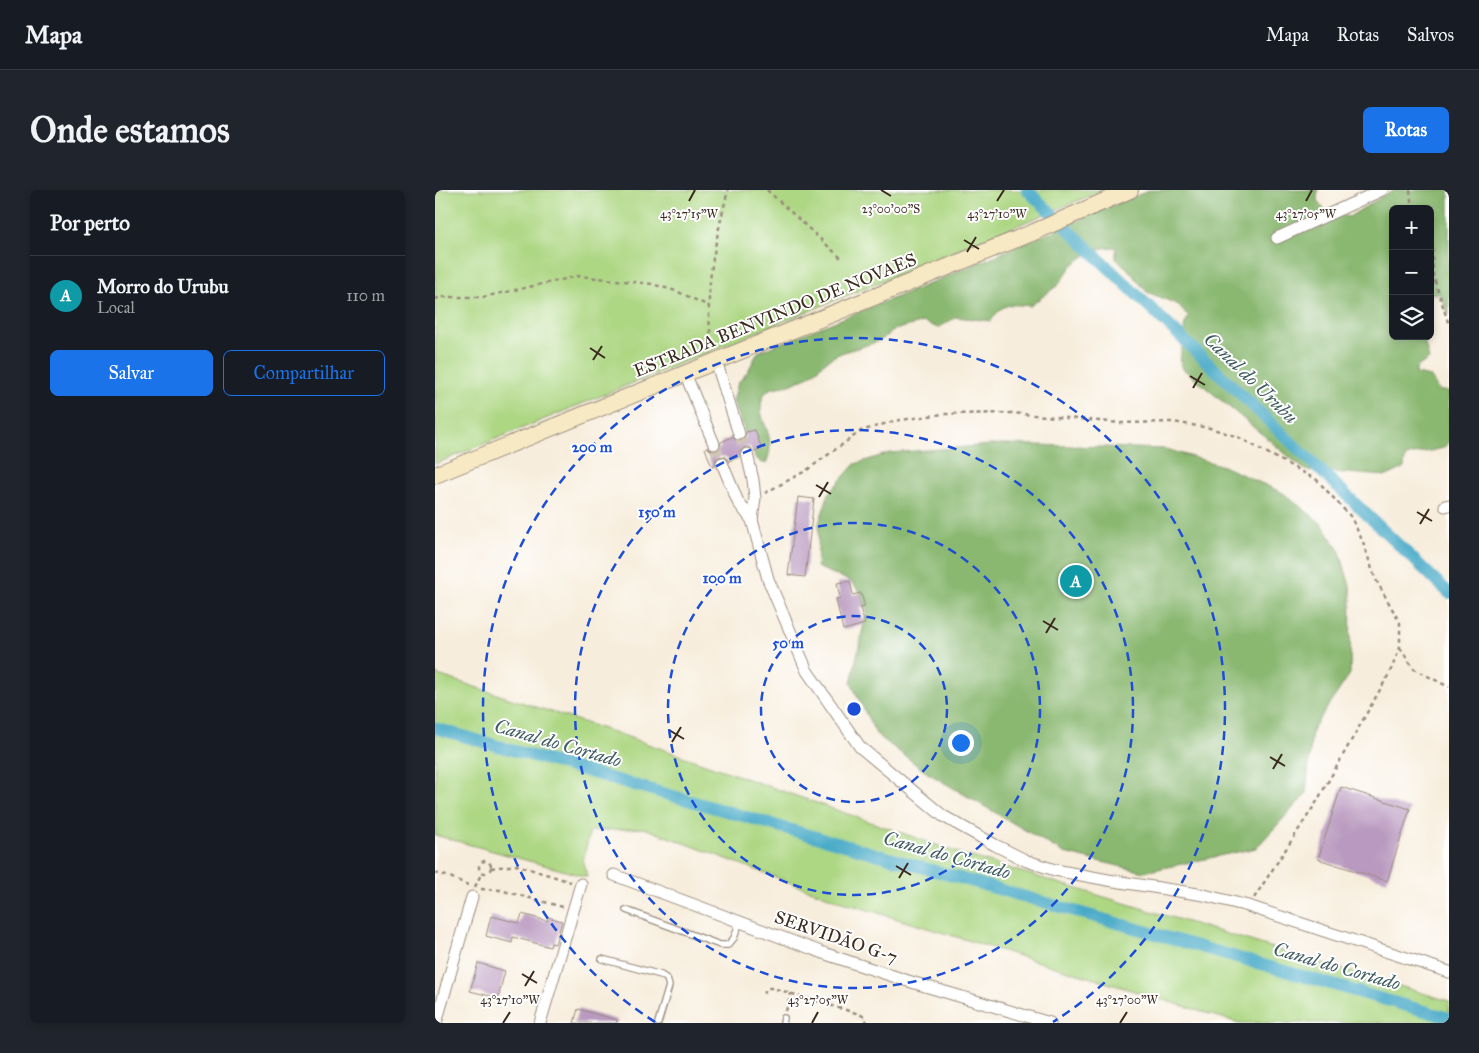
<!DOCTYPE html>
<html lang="pt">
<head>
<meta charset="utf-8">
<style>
  :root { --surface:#171b24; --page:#20242c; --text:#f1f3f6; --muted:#9ea1a6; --line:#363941; --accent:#1a73e8 }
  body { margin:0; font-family:"IM FELL Great Primer",serif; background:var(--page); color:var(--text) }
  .controls { position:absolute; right:15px; top:15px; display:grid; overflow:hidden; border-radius:8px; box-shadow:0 2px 8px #0003 }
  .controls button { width:45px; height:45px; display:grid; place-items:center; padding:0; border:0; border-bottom:1px solid var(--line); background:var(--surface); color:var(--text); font:25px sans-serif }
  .you { position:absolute; left:525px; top:552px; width:18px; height:18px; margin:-12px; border:4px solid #fff; border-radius:50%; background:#1a73e8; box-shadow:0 0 0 8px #1a73e833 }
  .badge { display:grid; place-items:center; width:32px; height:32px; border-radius:50%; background:var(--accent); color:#fff; font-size:16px; font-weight:700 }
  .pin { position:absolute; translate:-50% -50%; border:2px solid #fff; box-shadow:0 1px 5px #0006 }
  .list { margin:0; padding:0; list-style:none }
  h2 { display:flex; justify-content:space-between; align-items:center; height:65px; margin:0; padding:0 20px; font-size:21px }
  h2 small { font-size:16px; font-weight:400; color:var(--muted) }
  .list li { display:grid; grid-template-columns:32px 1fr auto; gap:15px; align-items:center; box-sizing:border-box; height:80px; padding:0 20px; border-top:1px solid var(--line) }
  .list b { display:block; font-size:19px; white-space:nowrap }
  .list p { margin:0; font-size:16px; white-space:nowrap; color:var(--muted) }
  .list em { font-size:16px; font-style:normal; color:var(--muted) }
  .actions { display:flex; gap:10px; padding:15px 20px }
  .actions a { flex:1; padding:11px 0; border:1px solid var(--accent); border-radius:8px; text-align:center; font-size:18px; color:var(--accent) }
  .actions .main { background:var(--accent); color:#fff }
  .icon { flex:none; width:28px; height:28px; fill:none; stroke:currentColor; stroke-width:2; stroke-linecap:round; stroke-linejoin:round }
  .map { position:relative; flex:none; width:1014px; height:833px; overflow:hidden; border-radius:8px }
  header { display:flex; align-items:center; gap:30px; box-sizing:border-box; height:70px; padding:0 25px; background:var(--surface); border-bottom:1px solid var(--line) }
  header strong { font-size:24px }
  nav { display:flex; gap:28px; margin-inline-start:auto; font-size:18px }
  .intro { display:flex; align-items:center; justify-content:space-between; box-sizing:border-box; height:120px; padding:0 30px }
  h1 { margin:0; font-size:35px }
  .button { padding:12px 22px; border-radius:8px; background:var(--accent); color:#fff; font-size:18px; font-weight:700 }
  main { display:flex; gap:30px; padding:0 30px }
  aside { flex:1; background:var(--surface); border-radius:8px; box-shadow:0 2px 8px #0003 }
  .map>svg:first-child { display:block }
  .green { fill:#add783; stroke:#748050 }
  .forest { fill:#8ab871; stroke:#627148 }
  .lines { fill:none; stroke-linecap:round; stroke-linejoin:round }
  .canal { stroke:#48aac7; stroke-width:12 }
  .building { fill:#b999bf }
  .street-tunnel { stroke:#d1c6b6; stroke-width:11; stroke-dasharray:11 5.5; stroke-linecap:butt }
  .lane-casing { stroke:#998c7d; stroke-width:8 }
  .street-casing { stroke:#998c7d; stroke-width:13 }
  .secondary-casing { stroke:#998c7d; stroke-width:18 }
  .path { stroke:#998c7d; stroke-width:2.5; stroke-dasharray:4 4; stroke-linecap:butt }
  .lane { stroke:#fff; stroke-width:5.5 }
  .street { stroke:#fff; stroke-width:11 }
  .secondary { stroke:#f7e9c3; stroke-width:16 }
  .ticks { fill:none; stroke:#3b2a1e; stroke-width:2 }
  .ring { fill:none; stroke:#1d4ed8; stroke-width:2.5; stroke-dasharray:9 6 }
  .labels { text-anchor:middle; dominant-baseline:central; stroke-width:4; stroke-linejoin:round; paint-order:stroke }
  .street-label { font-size:18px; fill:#3b2a1e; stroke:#fff }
  .water-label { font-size:19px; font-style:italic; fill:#405d62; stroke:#fff }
  .ticks-label { font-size:12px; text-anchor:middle; fill:#3b2a1e; stroke:#fff; stroke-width:4; stroke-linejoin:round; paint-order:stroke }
  .centre { fill:#1d4ed8; stroke:#fff; stroke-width:2.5 }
  .ring-label { font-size:15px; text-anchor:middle; font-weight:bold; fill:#1d4ed8; stroke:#fff; stroke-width:4; stroke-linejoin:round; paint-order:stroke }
</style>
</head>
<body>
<header>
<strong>Mapa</strong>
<nav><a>Mapa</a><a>Rotas</a><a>Salvos</a></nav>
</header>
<div class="intro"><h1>Onde estamos</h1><a class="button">Rotas</a></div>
<main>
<aside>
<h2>Por perto<small></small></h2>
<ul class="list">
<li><span class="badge" style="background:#0f9aa8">A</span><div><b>Morro do Urubu</b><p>Local</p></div><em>110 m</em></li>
</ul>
<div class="actions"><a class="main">Salvar</a><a>Compartilhar</a></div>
</aside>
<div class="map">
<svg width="1014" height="833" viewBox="0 0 1014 833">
  <rect width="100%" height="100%" fill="#fff"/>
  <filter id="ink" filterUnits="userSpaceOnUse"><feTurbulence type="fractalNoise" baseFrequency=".02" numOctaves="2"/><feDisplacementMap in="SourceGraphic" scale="10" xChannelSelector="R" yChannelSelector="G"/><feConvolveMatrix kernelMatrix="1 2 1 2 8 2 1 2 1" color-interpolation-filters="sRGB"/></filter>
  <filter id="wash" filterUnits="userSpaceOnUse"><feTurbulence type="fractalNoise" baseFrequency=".0096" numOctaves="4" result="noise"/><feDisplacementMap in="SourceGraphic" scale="20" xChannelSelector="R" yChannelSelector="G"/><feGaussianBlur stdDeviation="1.12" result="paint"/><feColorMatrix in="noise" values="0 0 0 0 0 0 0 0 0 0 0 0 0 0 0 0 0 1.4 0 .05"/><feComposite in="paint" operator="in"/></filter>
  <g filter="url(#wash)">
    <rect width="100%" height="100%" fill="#f7eddc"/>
    <g class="green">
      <polygon points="0,0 669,0 0,274"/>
      <polygon points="0,484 187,545 530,665 1014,811 1014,833 804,833 407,712 209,638 155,641 148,670 152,687 0,645"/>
    </g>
    <g class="forest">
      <path d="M715,0H883L882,10L891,22L914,27L946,7L961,0H1014V125L1005,104L995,103V19H958V146H988L994,169L982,177L980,184L996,187L1003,200L1014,202V251L1009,258L975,265L970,268L969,278L952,286L870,280L746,177C744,164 747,160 749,148C751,137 746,139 754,126L747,120L744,115L712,102L691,77L681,69V57L668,58L651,65L637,75L623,95L595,116C575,114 568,112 556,131L521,127L503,138L489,132C479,135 468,137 459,140C453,143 449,149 443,151C428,158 411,159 396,168C388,173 381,182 372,187C367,189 360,193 355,195C343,198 331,195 327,210C321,232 344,245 331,273H326L320,267L298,211L303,193L313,181L323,162L484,98Z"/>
      <polygon points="568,254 731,259 788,276 848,303 887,334 905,362 916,400 915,484 877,540 871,604 821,658 709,682 629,663 491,582 441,544 416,493 432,420 426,403 415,391 382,377 384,333 394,303 420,274 455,263"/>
    </g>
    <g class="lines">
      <g class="canal">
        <polyline points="592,0 1014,403"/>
        <polyline points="0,538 1014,828"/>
      </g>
    </g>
    <g id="blocks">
      <g class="building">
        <polygon points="320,240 327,259 319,262 315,257 310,257 305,261 305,267 294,271 291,267 285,266 281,269 280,276 277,277 270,258 272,257 275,260 281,261 285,258 286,252 297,247 302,251 307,251 310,249 311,242"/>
        <polygon points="363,307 379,309 370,387 353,385"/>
        <polygon points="415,391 418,405 426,403 430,417 425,418 430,434 408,440 401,409 405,408 402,393"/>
        <polygon points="906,597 975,619 952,691 883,669"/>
        <polygon points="87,724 112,731 113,727 127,731 120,754 116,753 115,757 78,747 77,753 51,746 56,726 84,733"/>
        <polygon points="43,773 70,781 63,808 35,801"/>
        <polygon points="143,819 182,830 182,833 139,833"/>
      </g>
    </g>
  </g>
  <g filter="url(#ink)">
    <use href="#blocks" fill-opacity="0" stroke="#998c7d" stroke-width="1"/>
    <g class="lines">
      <g class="street-tunnel">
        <polyline points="304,244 312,264"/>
        <polyline points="279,254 287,273"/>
      </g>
      <g class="lane-casing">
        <g id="lane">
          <polyline points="191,720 285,755 293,755 299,748 305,731"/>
          <polyline points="167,769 226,785 232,789 234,796 223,833"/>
          <polyline points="348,833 349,828"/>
        </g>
      </g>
      <g class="street-casing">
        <g id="street">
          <polyline points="842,48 947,0"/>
          <polyline points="281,171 304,244"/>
          <polyline points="250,183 279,254"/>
          <polyline points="312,264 318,290 320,308 317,330 333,389 372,481 425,557 508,626 560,655 592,671 620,680 673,690 769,705 813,716 1014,782"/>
          <polyline points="287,273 303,312 317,330"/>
          <polyline points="1010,316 1014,315"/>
          <polyline points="179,685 391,764 473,791 615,833"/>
          <polyline points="1,833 37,707"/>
          <polyline points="105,833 146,694"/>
        </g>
      </g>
      <g class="secondary-casing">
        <polyline id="secondary" points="0,285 599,42 695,0"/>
      </g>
      <g class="path">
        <polyline points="332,0 407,69"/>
        <polyline points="975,0 977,19"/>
        <polyline points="995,43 997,52 998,85 1014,135"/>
        <polyline points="0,109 7,107 48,107 144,86 217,94 241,101 274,116"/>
        <path d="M278,159C267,103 280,54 293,0"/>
        <polyline points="330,303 372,280 426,241 459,231 508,224 577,223 686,233 738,232 775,238 803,247 882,290 916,327 928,352 940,388 965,433 965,458 955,482 881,613 819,708"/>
        <polyline points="965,458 979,479 1014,497"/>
        <circle cx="50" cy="677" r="6"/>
        <polyline points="56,678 82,675 136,692"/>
        <polyline points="0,683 15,687 33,695"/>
        <polyline points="40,697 47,682"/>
        <polyline points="46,699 65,700 128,717"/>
        <polyline points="329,804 332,798 338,798 424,824 430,827 432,833"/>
        <polyline points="351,821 356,803"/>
      </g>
      <use href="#lane" class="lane"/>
      <use href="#street" class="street"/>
      <use href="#secondary" class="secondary"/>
    </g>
  </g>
  <path class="ticks" d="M446,0L456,6M254,11L260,0M562,11L569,0M871,11L877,0M529,50L544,59M532,62L541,47M155,158L170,168M158,170L167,156M755,186L770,195M758,198L767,183M381,295L396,304M384,307L393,292M982,322L997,331M985,334L994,319M608,431L623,440M611,443L620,428M234,540L249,549M237,552L246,537M835,567L850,576M838,579L847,564M461,676L476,685M464,688L473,673M87,784L102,793M90,796L99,781M68,833L75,822M377,833L383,822M685,833L692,822"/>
  <g class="ring">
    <circle cx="419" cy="519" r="93"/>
    <circle cx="419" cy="519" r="186"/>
    <circle cx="419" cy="519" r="279"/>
    <path d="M220 832A371 371 0 1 1 618 832"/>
  </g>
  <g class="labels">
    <g class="street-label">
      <text transform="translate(340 125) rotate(-22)">ESTRADA BENVINDO DE NOVAES</text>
      <text transform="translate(401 747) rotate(19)">SERVIDÃO G-7</text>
    </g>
    <g class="water-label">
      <text transform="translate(816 188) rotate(44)">Canal do Urubu</text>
      <text transform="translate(123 553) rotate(16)">Canal do Cortado</text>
      <text transform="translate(512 665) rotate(16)">Canal do Cortado</text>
      <text transform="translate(902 776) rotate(16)">Canal do Cortado</text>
    </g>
  </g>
  <g class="ticks-label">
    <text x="456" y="23">23°00'00"S</text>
    <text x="254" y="28">43°27'15"W</text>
    <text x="562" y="28">43°27'10"W</text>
    <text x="871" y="28">43°27'05"W</text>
    <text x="75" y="814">43°27'10"W</text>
    <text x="383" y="814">43°27'05"W</text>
    <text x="692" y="814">43°27'00"W</text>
  </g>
  <circle cx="419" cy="519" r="8" class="centre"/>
  <g class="ring-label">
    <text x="157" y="262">200 m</text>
    <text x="222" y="327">150 m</text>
    <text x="287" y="393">100 m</text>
    <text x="353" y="458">50 m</text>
  </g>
</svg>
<div class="controls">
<button>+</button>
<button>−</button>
<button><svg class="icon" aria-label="layers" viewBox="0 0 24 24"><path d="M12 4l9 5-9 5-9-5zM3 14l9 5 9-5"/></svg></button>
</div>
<div class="you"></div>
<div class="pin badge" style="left:641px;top:391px;background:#0f9aa8">A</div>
</div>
</main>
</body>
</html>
